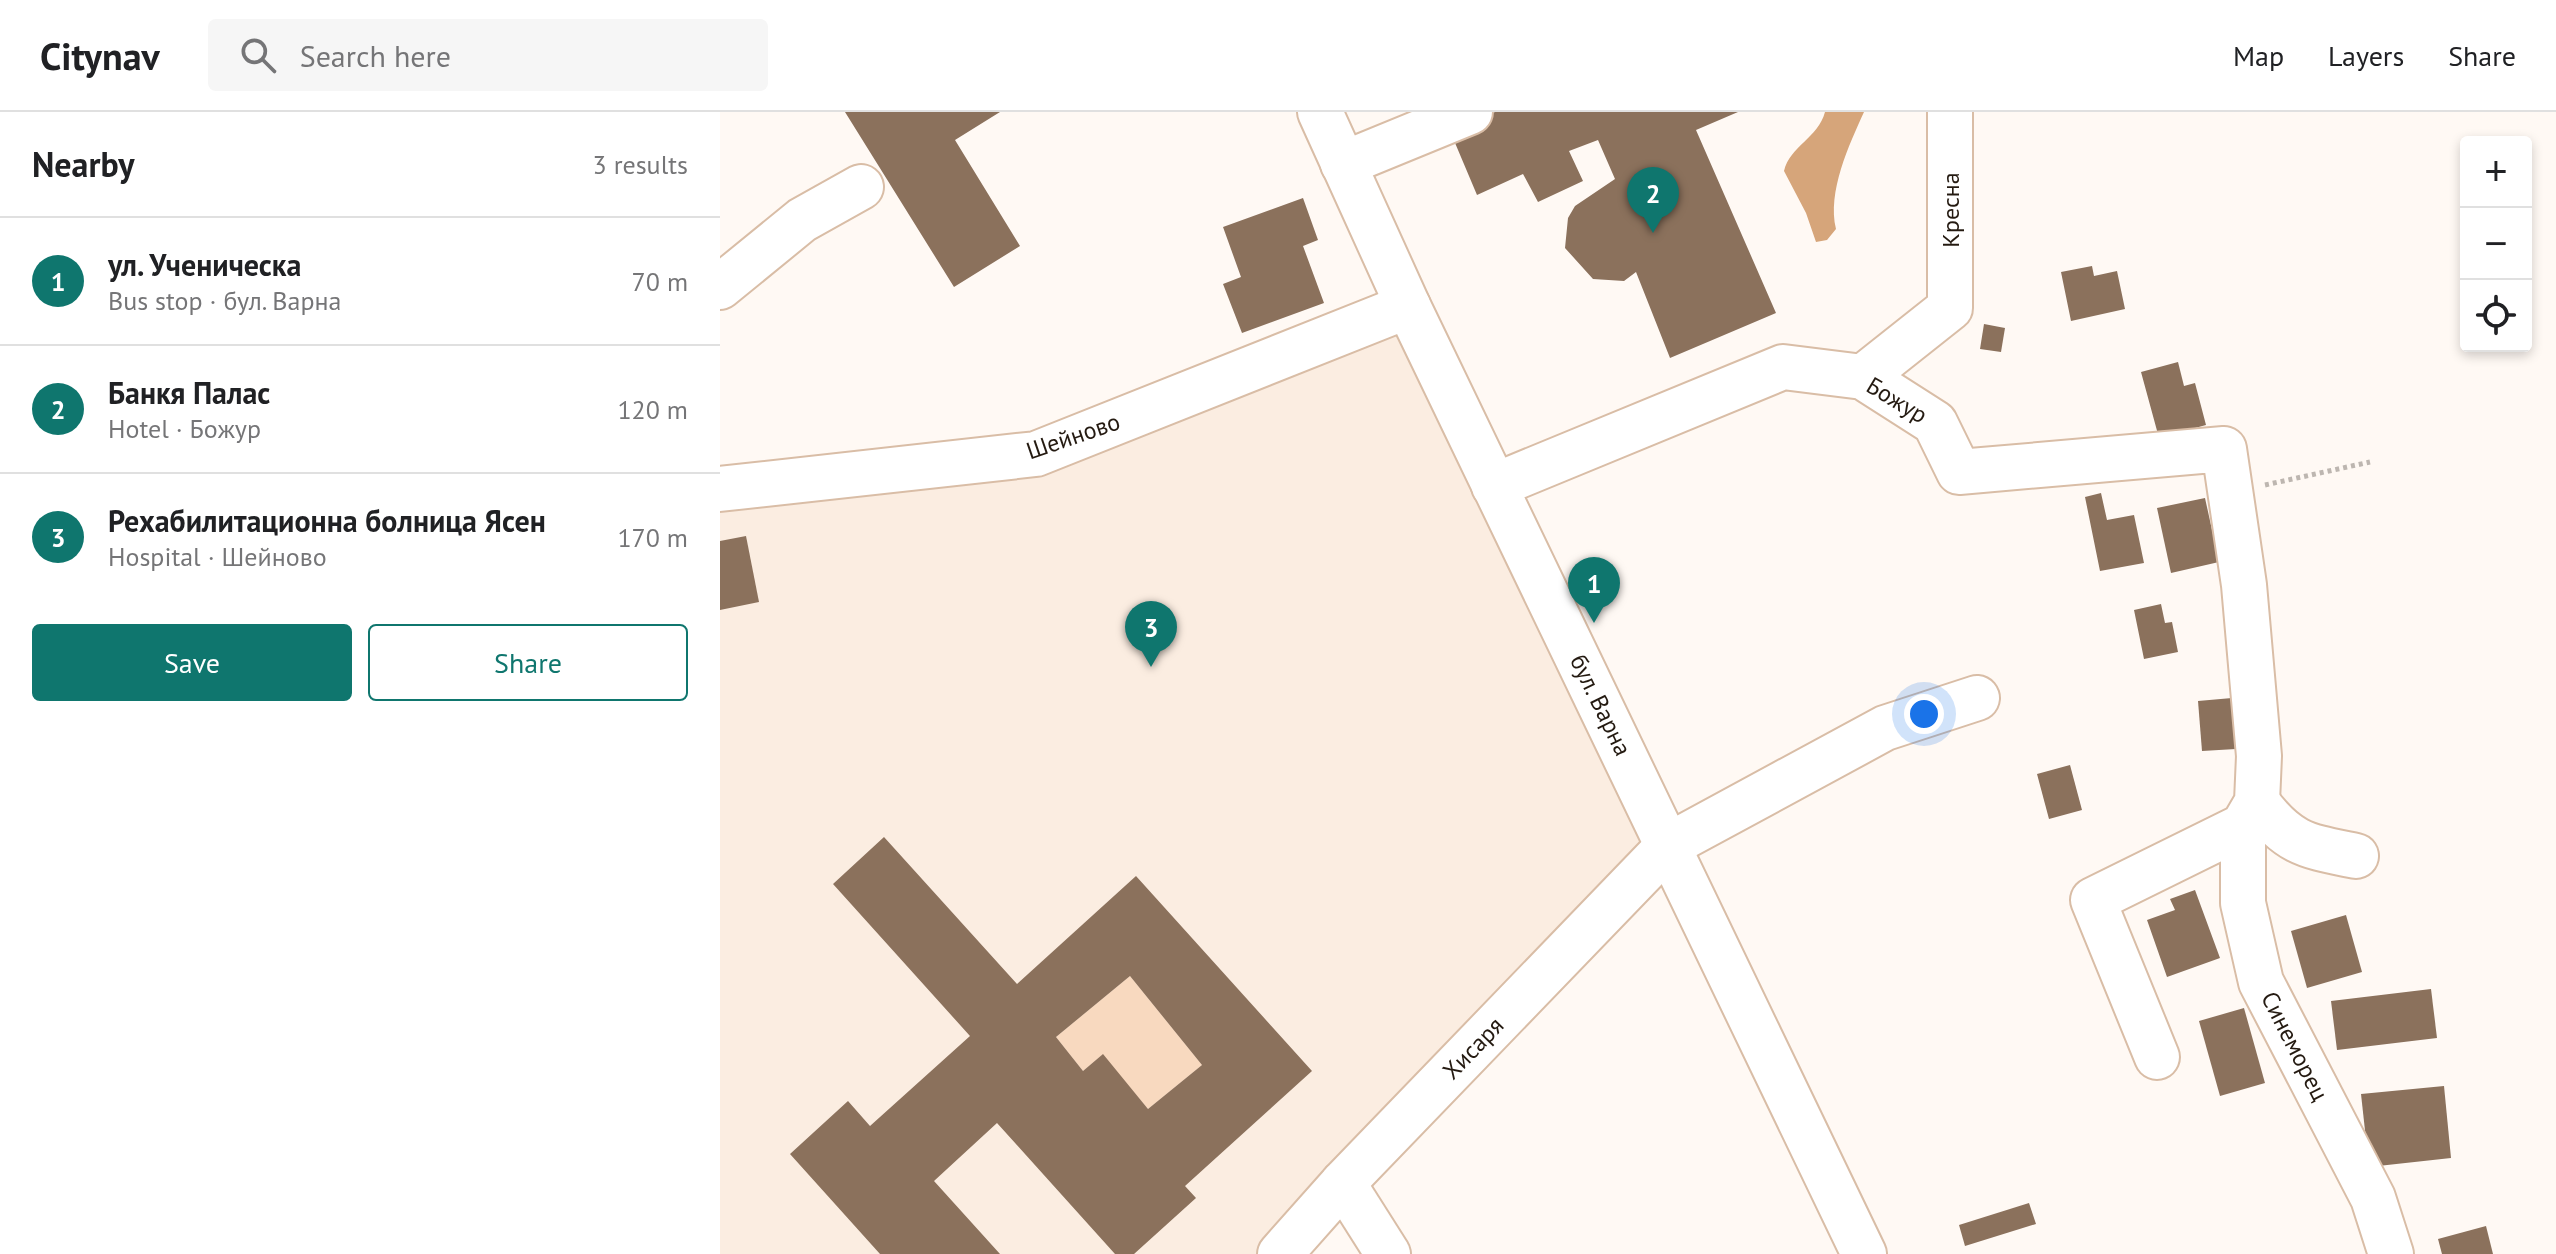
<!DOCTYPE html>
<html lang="en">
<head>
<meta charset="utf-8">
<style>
  :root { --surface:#fff; --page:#f6f6f6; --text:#202124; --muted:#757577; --line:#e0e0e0; --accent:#0f766e }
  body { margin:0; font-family:"PT Sans",sans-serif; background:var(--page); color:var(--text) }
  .controls { position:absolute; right:24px; top:24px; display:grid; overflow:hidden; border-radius:8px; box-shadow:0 4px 12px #0003 }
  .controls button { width:72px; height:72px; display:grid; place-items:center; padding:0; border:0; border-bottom:2px solid var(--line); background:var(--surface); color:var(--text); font:40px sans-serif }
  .you { position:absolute; left:1204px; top:602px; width:28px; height:28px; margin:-20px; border:6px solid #fff; border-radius:50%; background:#1a73e8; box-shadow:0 0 0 12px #1a73e833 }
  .badge { display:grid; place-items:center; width:52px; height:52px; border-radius:50%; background:var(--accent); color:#fff; font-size:26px; font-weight:700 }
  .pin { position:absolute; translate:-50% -66px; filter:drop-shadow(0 2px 4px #0008) }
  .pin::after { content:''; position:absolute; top:42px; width:28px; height:24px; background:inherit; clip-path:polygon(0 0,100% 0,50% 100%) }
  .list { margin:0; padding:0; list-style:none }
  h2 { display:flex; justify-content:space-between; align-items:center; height:104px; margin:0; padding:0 32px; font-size:34px }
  h2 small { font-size:26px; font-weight:400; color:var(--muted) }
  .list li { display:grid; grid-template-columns:52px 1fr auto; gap:24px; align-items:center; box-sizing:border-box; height:128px; padding:0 32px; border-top:2px solid var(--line) }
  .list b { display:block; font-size:30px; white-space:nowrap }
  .list p { margin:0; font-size:26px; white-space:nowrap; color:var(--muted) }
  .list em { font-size:26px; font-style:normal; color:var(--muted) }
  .actions { display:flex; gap:16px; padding:24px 32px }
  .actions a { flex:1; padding:18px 0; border:2px solid var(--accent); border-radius:8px; text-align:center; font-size:28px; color:var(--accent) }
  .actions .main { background:var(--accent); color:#fff }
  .icon { flex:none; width:44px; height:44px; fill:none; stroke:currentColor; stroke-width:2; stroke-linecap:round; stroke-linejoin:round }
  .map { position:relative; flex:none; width:1836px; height:1142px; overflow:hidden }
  header { display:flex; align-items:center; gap:48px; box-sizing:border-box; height:112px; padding:0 40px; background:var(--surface); border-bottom:2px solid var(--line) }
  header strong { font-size:38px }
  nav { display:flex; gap:44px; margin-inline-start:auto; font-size:28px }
  .search { width:560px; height:72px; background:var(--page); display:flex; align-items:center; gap:20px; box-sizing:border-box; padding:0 28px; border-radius:8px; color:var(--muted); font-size:30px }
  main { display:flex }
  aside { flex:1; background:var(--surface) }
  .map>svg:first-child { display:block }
  .built { fill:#fbede1 }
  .green { fill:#f8d9bf }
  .water { fill:#d6a57a }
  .building { fill:#8b715c; fill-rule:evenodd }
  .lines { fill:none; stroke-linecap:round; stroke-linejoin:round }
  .minor-casing { stroke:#d9bda6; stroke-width:48 }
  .path { stroke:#bdb6b0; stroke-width:5; stroke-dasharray:4 4; stroke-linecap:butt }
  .minor { stroke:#fff; stroke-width:44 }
  .labels { text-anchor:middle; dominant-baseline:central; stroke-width:7; stroke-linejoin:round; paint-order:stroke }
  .street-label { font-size:24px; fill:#241a11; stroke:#fff }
</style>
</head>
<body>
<header>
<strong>Citynav</strong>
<div class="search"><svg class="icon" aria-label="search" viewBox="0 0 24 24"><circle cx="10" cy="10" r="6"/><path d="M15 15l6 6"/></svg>Search here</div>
<nav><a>Map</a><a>Layers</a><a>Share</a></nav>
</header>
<main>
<aside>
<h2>Nearby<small>3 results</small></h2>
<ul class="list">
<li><span class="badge">1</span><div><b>ул. Ученическа</b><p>Bus stop · бул. Варна</p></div><em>70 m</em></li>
<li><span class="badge">2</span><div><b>Банкя Палас</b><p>Hotel · Божур</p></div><em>120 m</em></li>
<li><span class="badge">3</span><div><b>Рехабилитационна болница Ясен</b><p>Hospital · Шейново</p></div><em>170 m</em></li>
</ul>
<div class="actions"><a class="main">Save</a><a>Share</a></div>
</aside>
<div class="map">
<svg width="1836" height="1142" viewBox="0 0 1836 1142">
  <rect width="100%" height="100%" fill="#fff9f4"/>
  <polygon class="built" points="688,194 949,733 560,1142 0,1142 0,377 316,342"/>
  <polygon class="green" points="410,864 482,953 428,997 382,943 363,959 336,925"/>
  <path class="water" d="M1105,0H1144C1129,33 1107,80 1116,117L1107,128L1096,130L1086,101L1064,59C1070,34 1098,26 1105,0Z"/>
  <g class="building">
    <polygon points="125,0 280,0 235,28 300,134 234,175"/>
    <polygon points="775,0 1018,0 976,18 1056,201 950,246 916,160 904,169 873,167 845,136 848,106 855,94 895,67 878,28 849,39 863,69 818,90 803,62 757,83 730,19"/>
    <polygon points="583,86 598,128 583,134 604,191 522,221 503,172 521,165 503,115"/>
    <polygon points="1372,154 1374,164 1397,159 1405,197 1351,209 1341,160"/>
    <polygon points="1264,212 1285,216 1281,240 1260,237"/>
    <polygon points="1458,250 1464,274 1475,271 1486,313 1439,326 1421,260"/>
    <polygon points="1381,381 1387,408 1414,403 1424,451 1380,459 1365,385"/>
    <polygon points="1485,386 1499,450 1451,461 1437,396"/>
    <polygon points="26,424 39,490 0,498 0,429"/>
    <polygon points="1441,492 1445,511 1452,510 1458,540 1424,547 1414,498"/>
    <polygon points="1512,586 1516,637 1482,639 1478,589"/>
    <polygon points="1350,653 1362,698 1329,707 1317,662"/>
    <path d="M164,725L297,872L416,764L592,959L465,1074L476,1086L414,1142H395L277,1011L214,1069L280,1142H160L70,1042L128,989L150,1014L250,924L113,772ZM410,864L482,953L428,997L383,942L363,959L336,925Z"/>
    <polygon points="1475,778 1500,846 1447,865 1427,808 1455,798 1450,787"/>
    <polygon points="1626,803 1642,860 1587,876 1571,819"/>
    <polygon points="1711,877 1717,926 1617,938 1611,889"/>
    <polygon points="1524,896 1545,971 1500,984 1479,909"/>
    <polygon points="1724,974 1731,1046 1649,1055 1641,982"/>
    <polygon points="1309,1091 1316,1112 1245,1134 1239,1113"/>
    <polygon points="1766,1114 1773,1142 1722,1142 1718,1127"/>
  </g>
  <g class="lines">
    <g class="minor-casing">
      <g id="minor">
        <polyline points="600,0 688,194 1144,1142"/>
        <polyline points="623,52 750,0"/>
        <polyline points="0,175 82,108 141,75"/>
        <polyline points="1143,265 1230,196 1230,0"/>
        <polyline points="774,374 1063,255 1143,265 1215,311 1239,360 1504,337 1524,473 1539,644 1537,690 1523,714 1373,788 1437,945"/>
        <polyline points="0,377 316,342 688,194"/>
        <path d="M1537,690C1569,733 1587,734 1636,744"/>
        <polyline points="1523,714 1523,791 1541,870 1653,1086 1671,1142"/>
        <polyline points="623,1071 668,1142"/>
        <polyline points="560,1142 623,1071 949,733 1165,616 1257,586"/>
      </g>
    </g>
    <polyline class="path" points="1545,373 1650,350"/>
    <use href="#minor" class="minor"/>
  </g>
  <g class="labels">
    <g class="street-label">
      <text transform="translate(1230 98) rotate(-90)">Кресна</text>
      <text transform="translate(1177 288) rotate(31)">Божур</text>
      <text transform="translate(353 324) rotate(-19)">Шейново</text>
      <text transform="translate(881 593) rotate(64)">бул. Варна</text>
      <text transform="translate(1575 934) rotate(63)">Синеморец</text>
      <text transform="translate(753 936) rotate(-46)">Хисаря</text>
    </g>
  </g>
</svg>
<div class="controls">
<button>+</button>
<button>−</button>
<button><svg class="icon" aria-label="locate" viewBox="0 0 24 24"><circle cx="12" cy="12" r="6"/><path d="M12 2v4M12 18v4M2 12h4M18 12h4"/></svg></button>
</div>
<div class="you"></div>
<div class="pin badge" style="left:874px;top:511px">1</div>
<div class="pin badge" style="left:933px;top:121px">2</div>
<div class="pin badge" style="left:431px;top:555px">3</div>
</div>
</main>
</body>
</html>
